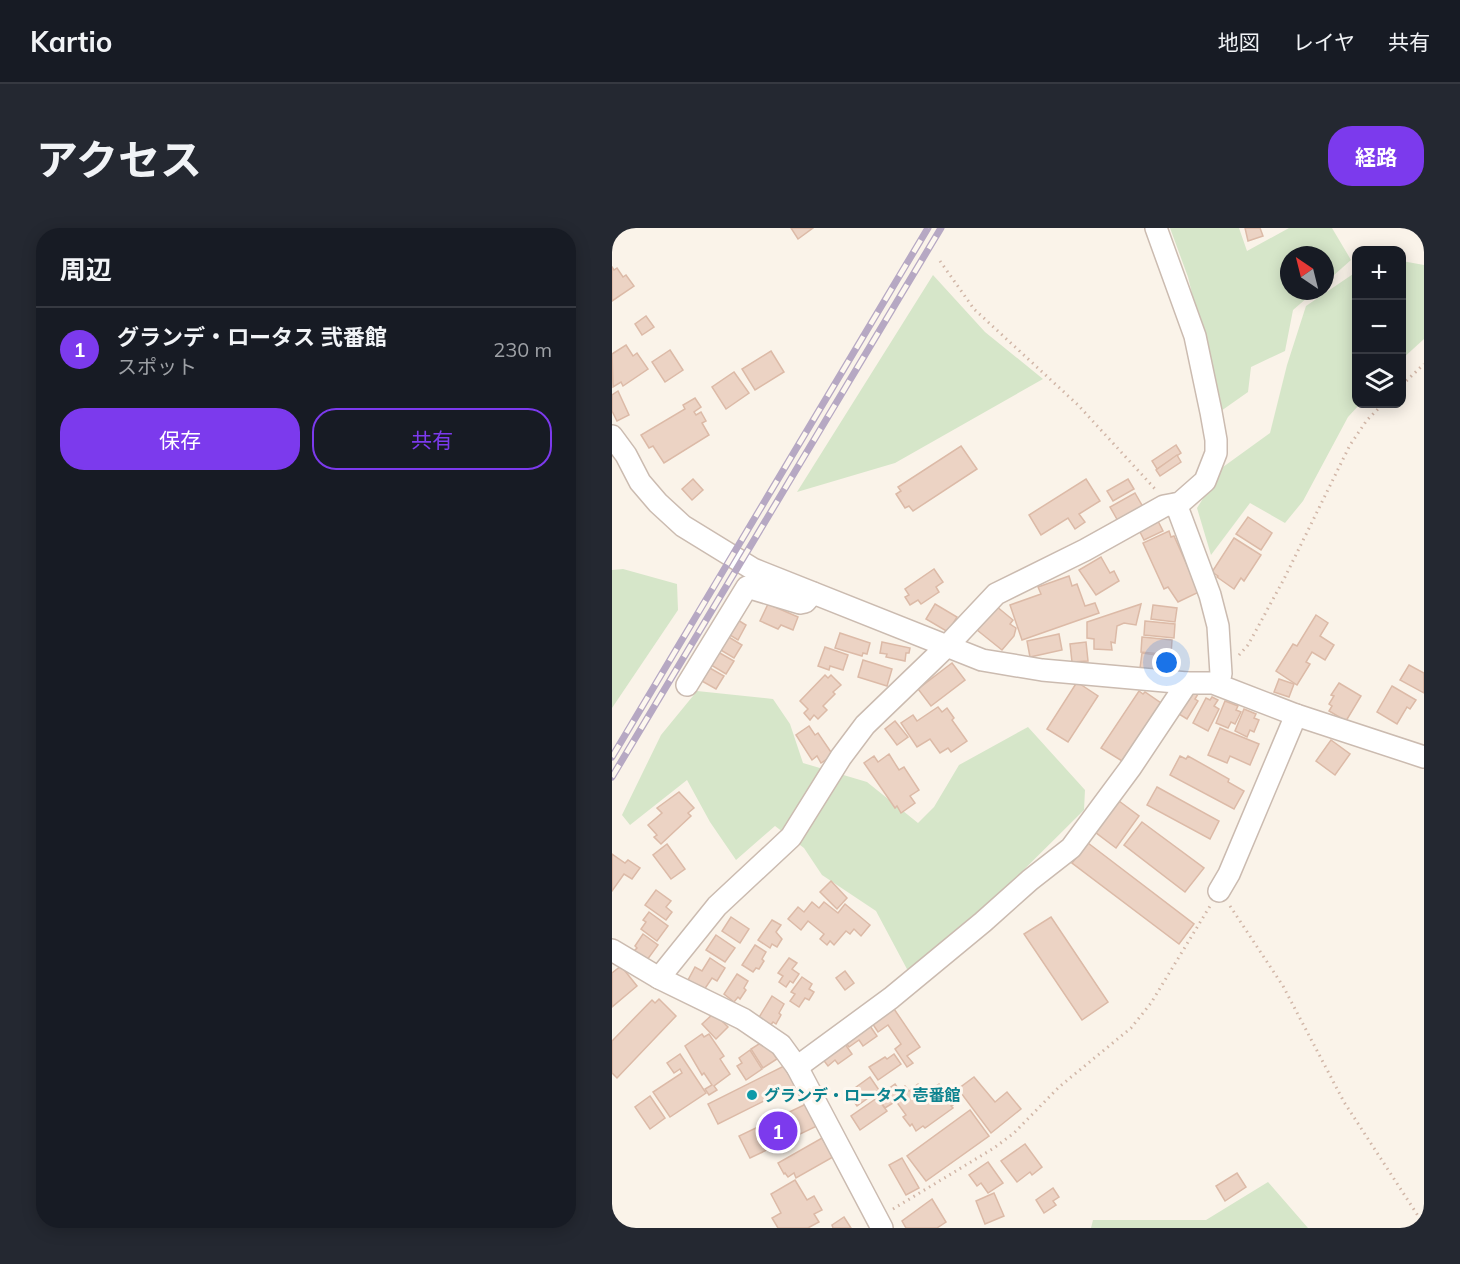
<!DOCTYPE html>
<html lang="ja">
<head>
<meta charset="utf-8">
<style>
  :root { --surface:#171b24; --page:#242831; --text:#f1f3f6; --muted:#9ea1a6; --line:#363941; --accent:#7c3aed }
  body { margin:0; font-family:Mulish,"Noto Sans JP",sans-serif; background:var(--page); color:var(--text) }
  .controls { position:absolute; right:18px; top:18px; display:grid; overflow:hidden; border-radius:12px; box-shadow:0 3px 15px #0003 }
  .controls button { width:54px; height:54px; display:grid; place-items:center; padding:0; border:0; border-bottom:2px solid var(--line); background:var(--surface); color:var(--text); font:30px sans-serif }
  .compass { position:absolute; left:668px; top:18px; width:54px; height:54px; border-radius:50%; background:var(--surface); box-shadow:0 3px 15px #0003; rotate:325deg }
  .you { position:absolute; left:555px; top:435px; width:21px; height:21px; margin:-15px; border:4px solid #fff; border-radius:50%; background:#1a73e8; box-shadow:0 0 0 9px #1a73e833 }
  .badge { display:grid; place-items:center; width:39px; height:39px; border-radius:50%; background:var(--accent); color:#fff; font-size:20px; font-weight:700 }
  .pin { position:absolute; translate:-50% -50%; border:3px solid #fff; box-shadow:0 2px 6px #0006 }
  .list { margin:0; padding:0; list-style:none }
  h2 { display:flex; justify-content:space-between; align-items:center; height:78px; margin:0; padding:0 24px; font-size:26px }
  h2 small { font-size:20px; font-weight:400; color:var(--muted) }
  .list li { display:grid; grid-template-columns:39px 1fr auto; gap:18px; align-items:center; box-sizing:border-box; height:84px; padding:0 24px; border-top:2px solid var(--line) }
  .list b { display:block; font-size:22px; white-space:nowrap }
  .list p { margin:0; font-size:20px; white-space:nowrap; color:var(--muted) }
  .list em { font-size:20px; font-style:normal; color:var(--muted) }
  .actions { display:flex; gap:12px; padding:18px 24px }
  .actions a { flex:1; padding:14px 0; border:2px solid var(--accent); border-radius:24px; text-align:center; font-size:21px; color:var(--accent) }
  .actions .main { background:var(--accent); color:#fff }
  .icon { flex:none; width:33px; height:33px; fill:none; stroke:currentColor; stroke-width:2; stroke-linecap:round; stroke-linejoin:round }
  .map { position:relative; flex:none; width:812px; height:1000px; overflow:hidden; border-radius:24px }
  header { display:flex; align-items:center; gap:36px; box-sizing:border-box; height:84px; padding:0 30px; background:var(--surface); border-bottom:2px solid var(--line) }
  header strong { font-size:28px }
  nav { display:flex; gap:33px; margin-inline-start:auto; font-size:21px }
  .intro { display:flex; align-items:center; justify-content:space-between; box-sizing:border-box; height:144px; padding:0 36px }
  h1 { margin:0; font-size:42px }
  .button { padding:15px 27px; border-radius:24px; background:var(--accent); color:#fff; font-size:21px; font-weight:700 }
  main { display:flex; gap:36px; padding:0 36px }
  aside { flex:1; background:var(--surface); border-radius:24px; box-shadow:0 3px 15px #0003 }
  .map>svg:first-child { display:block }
  .green { fill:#d6e6c9 }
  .building { fill:#ecd3c4; stroke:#dcbaa7; stroke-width:1.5 }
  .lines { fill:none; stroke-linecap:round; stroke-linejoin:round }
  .minor-casing { stroke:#cbbbb0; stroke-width:24 }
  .path { stroke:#d1b6a7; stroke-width:3; stroke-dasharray:1.5 4.5; stroke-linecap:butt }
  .minor { stroke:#fff; stroke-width:21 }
  .rail-casing { stroke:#b6a8c3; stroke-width:7 }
  .rail { stroke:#fdf7ef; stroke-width:4.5; stroke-dasharray:14; stroke-linecap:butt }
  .culture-dot { fill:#0f9aa8; stroke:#fdf7ef; stroke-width:2 }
  .labels { text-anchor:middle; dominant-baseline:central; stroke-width:6; stroke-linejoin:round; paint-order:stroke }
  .culture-label { font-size:16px; font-weight:bold; fill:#0d838f; stroke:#fdf7ef; text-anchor:start }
</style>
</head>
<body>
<header>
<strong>Kartio</strong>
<nav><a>地図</a><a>レイヤ</a><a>共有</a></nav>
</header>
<div class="intro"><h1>アクセス</h1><a class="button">経路</a></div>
<main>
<aside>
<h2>周辺<small></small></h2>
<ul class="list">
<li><span class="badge">1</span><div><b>グランデ・ロータス 弐番館</b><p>スポット</p></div><em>230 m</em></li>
</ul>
<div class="actions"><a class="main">保存</a><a>共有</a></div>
</aside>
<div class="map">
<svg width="812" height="1000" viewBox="0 0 812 1000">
  <rect width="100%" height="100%" fill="#faf3e9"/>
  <g class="green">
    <polygon points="558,0 627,0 635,23 677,0 720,0 739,32 713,55 713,27 677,27 677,63 703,63 681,82 673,123 639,139 636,164 609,183 576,49"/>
    <polygon points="790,33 812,37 812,111 790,131"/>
    <polygon points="744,44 744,176 748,176 736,189 691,273 673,295 638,275 599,327 585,280 611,239 658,205 675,137 694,78"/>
    <polygon points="321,47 373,104 431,151 283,235 185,264"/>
    <polygon points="11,341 65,356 66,382 0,480 0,342"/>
    <polygon points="85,463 161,471 178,496 191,535 255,554 306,595 322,579 347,537 416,499 473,562 472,582 344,709 296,743 264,683 210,647 192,620 163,598 124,632 98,594 75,552 18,597 10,587 49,507"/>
    <polygon points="656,954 696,1000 479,1000 481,992 594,992"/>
  </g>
  <g class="building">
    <polygon points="179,0 201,0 186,11"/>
    <polygon points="633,0 648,0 651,8 636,13"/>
    <polygon points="0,39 2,42 5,40 11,49 14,47 22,58 0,73"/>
    <polygon points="34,88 42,99 30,107 23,96"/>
    <polygon points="14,117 21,128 25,125 36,141 11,158 9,154 1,159 0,126"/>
    <polygon points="58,122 71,142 53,154 40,134"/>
    <polygon points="159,123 172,144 143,162 130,141"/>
    <polygon points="122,144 137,165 114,181 100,159"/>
    <polygon points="6,163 17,187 5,193 0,183 0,167"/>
    <polygon points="83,170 89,179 82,184 84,187 89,184 94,193 90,195 97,207 52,235 41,218 37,220 29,207 73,181 71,177"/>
    <polygon points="564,217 569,225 545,241 540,233"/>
    <polygon points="349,218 365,241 301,283 297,278 293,280 284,266 289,263 286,259"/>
    <polygon points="565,227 569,234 548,248 544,242"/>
    <polygon points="81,251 91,262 80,272 70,261"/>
    <polygon points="474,251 488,273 467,286 473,294 463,301 456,290 429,307 417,287"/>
    <polygon points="516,251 522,261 501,273 495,263"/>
    <polygon points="523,265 531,279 506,293 498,279"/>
    <polygon points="636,289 660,305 649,322 624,306"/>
    <polygon points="546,293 551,303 532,312 527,302"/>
    <polygon points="557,303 559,309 562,308 587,364 566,374 556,359 552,361 531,315"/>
    <polygon points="622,310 649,327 632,353 629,350 622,361 605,349 606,348 600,344"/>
    <polygon points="489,329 498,345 502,343 507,353 484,367 467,342"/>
    <polygon points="322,341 331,354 324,359 327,364 309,376 306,372 298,377 293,369 297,367 293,361"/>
    <polygon points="457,348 460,358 465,356 473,378 483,375 487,385 410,412 398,377 429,366 426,359"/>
    <polygon points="156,376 186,389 181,402 169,397 166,401 148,393"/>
    <polygon points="323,376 345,389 336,404 314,391"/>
    <polygon points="529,376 524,397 512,395 505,398 503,415 499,414 500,422 482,421 482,411 475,410 475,394"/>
    <polygon points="541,377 565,380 563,394 539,391"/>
    <polygon points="384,378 401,392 398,396 404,400 402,408 390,422 365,402"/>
    <polygon points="704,387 716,395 708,408 722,417 713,432 700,424 694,434 698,436 685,457 664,443 681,416 685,418"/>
    <polygon points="121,389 134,397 126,412 113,404"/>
    <polygon points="533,393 563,396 562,410 532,407"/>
    <polygon points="228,405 258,415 255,426 251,425 250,428 223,420"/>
    <polygon points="447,406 450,422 418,429 415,413"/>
    <polygon points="115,408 130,417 122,430 107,421"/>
    <polygon points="530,409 560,412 559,427 529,424"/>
    <polygon points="270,414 298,420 297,425 294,425 293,433 274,429 275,426 268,425"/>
    <polygon points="474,414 476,433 460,434 458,416"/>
    <polygon points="213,419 236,427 231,442 218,438 217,442 206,438"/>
    <polygon points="106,424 122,433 114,446 99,437"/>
    <polygon points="530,425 560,429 558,444 528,440"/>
    <polygon points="251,432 280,441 275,458 246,449"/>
    <polygon points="340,435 353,452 319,478 306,461"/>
    <polygon points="797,437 812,445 812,465 788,452"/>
    <polygon points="96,439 112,448 104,461 88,452"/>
    <polygon points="213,447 216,450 219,447 229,457 221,464 223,466 211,478 215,482 206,491 202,487 198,492 192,485 196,481 188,473"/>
    <polygon points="667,451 682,456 677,469 662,464"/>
    <polygon points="465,454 486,468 456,514 435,501"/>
    <polygon points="727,455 749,468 734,493 717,483 720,478 717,476 722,468 719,467"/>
    <polygon points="780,458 804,472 798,481 795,479 785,496 765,484"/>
    <polygon points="577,461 586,466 583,471 586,473 575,491 562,483"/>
    <polygon points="527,463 531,466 533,464 549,475 510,533 489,520"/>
    <polygon points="600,469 606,472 602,478 607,481 596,503 581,495 594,470 598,472"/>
    <polygon points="613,473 626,478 624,482 629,484 623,496 619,494 616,500 604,495"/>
    <polygon points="326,479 330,484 335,480 342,490 340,492 355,513 339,524 336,520 328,525 318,511 305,519 289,495 301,487 305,493"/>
    <polygon points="632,481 644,486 642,490 647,492 642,504 638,502 635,509 623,503"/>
    <polygon points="283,493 296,509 285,517 273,501"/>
    <polygon points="197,498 203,507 206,505 221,527 209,535 205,528 200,532 184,507"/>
    <polygon points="608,500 647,516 638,537 618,528 615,535 596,527"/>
    <polygon points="719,512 738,526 723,547 704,533"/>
    <polygon points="277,526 287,542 292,539 307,562 298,568 303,575 289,585 285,578 283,580 252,535 262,528 266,534"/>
    <polygon points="568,528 574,531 576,528 617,551 616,554 632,563 622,581 558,547"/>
    <polygon points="545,559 607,593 598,611 535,577"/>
    <polygon points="67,564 82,580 76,585 79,588 49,616 42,609 45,607 36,597 50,585 45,580"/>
    <polygon points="507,573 527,588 504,620 483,604"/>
    <polygon points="530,594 592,640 573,664 512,617"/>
    <polygon points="476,615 582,696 567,716 460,635"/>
    <polygon points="55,616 73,641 59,651 41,627"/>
    <polygon points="0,626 13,635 16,632 28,640 20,651 12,646 0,663"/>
    <polygon points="219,653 235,670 225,681 208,664"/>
    <polygon points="44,662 59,673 54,679 60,684 54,692 33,677"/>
    <polygon points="200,674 207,680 212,674 226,685 233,676 258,697 249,708 242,701 238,706 234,703 222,717 218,713 215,717 208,711 212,706 196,693 189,702 176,691 186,679 192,684"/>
    <polygon points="37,684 56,698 45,713 29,701 34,694 31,692"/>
    <polygon points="119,689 137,701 128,715 110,703"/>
    <polygon points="439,689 496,774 470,792 412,706"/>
    <polygon points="160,692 169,697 164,704 170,711 165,719 160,716 158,720 146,712"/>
    <polygon points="31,706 46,717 35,732 22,723 25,720 23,718"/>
    <polygon points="104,707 123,720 113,734 94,722"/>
    <polygon points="143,717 154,724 150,731 152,733 147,741 144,740 141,744 130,737"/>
    <polygon points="98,730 113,740 105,753 100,750 92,762 76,752 83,739 90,743"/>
    <polygon points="177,730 185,735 180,741 187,746 181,755 178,753 174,759 167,754 171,748 166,745"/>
    <polygon points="9,738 25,758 0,779 0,745"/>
    <polygon points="233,743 242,755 233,762 224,750"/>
    <polygon points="125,746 136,753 132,760 134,762 128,771 126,769 122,774 112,766"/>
    <polygon points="190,749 200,756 197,761 202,764 197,772 193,770 187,779 178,773 183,766 179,764"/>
    <polygon points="160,768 172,776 167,785 169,787 164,796 161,794 158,798 146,791"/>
    <polygon points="47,771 64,788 5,850 0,845 0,813 40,772 43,775"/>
    <polygon points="280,778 308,819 295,828 301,835 295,839 283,821 289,816 276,797 266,804 258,792"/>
    <polygon points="102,785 116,799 104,811 90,796"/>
    <polygon points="256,795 265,808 251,818 247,812 237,819 232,812"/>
    <polygon points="90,806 92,809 97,806 112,828 108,831 118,846 102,858 105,862 97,867 93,861 100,857 92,845 90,847 73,818"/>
    <polygon points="231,813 240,826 226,836 223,832 216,838 209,829"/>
    <polygon points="150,814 153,819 156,817 165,831 151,840 139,821"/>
    <polygon points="138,822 150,841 134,852 125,838 130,835 127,830"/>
    <polygon points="68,826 94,865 58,889 41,864 70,845 68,841 62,845 55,835"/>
    <polygon points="282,826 289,836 266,852 257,839 273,829 275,831"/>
    <polygon points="174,837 184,857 106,896 96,876"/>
    <polygon points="258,849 267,862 245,878 236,865"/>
    <polygon points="362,849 383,874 395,864 409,881 379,905 346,861"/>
    <polygon points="283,856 287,862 293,858 297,863 306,856 308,859 310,857 315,864 327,856 341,877 339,878 341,880 313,900 311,898 304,903 300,896 298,898 291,889 294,887 284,873 273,880 265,869"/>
    <polygon points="38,868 53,890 38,901 23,879"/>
    <polygon points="265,870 275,883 248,902 239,888"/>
    <polygon points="194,876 205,898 138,930 127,908"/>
    <polygon points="358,882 377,908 314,953 295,928"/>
    <polygon points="210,910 221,929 184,950 182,945 176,949 173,945 172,946 166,935"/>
    <polygon points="413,916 430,939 420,947 418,944 405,954 389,933"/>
    <polygon points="290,930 307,960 294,967 277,937"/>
    <polygon points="376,934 391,955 376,965 369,955 365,958 357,947"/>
    <polygon points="625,945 634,959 613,973 604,958"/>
    <polygon points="183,952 195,972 202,968 210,982 202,986 207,994 196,1000 166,1000 160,990 169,985 159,966"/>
    <polygon points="441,960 447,969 441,973 444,977 432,985 424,972"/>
    <polygon points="382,965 392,988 373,996 364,973"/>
    <polygon points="320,971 334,994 325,1000 294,1000 290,993"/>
    <polygon points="232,989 239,1000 221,1000 220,997"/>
  </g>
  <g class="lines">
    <g class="minor-casing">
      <g id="minor">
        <polyline points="0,208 14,227 28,254 46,275 71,298 141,341 370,432 430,442 575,455 601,455 684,487 812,529"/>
        <polyline points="564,276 598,367 606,398 609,446"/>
        <polyline points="75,457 135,359 188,375 193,374 201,365"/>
        <polyline points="607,663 617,646 684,487"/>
        <polyline points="0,722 47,750 131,791 169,817 185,839 270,1000"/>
        <polyline points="47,750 105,678 179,609 229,529 253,497 336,417 384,366 473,322 552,278 568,275 593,253 604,225 604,212 599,184 583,108 544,0"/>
        <polyline points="185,839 279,770 371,694 418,652 459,620 519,539 575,455"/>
      </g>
    </g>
    <g class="path">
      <polyline points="328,33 362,81 466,177 544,262"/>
      <polyline points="790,157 812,136"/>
      <polyline points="627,427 636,417 672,351 738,217 755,192 771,176"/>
      <polyline points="618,678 671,758 732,874 812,997"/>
      <polyline points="281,981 382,920 402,905 447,859 519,800 539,775 598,678"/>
      <polyline points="0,992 6,1000"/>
    </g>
    <use href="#minor" class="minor"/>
    <g class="rail-casing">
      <g id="rail">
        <polyline points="0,529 316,0"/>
        <polyline points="0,549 329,0"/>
      </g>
    </g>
    <use href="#rail" class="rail"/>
  </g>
  <circle class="culture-dot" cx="140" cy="867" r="6"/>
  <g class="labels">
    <g class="culture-label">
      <text x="152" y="867">グランデ・ロータス 壱番館</text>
    </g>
  </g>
</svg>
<div class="controls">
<button>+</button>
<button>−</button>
<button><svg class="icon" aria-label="layers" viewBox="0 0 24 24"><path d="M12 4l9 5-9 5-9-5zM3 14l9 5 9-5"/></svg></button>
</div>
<svg class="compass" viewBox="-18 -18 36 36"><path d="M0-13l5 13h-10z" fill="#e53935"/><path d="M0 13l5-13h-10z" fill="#9ea1a6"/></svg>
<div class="you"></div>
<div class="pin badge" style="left:166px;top:903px">1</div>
</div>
</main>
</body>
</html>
